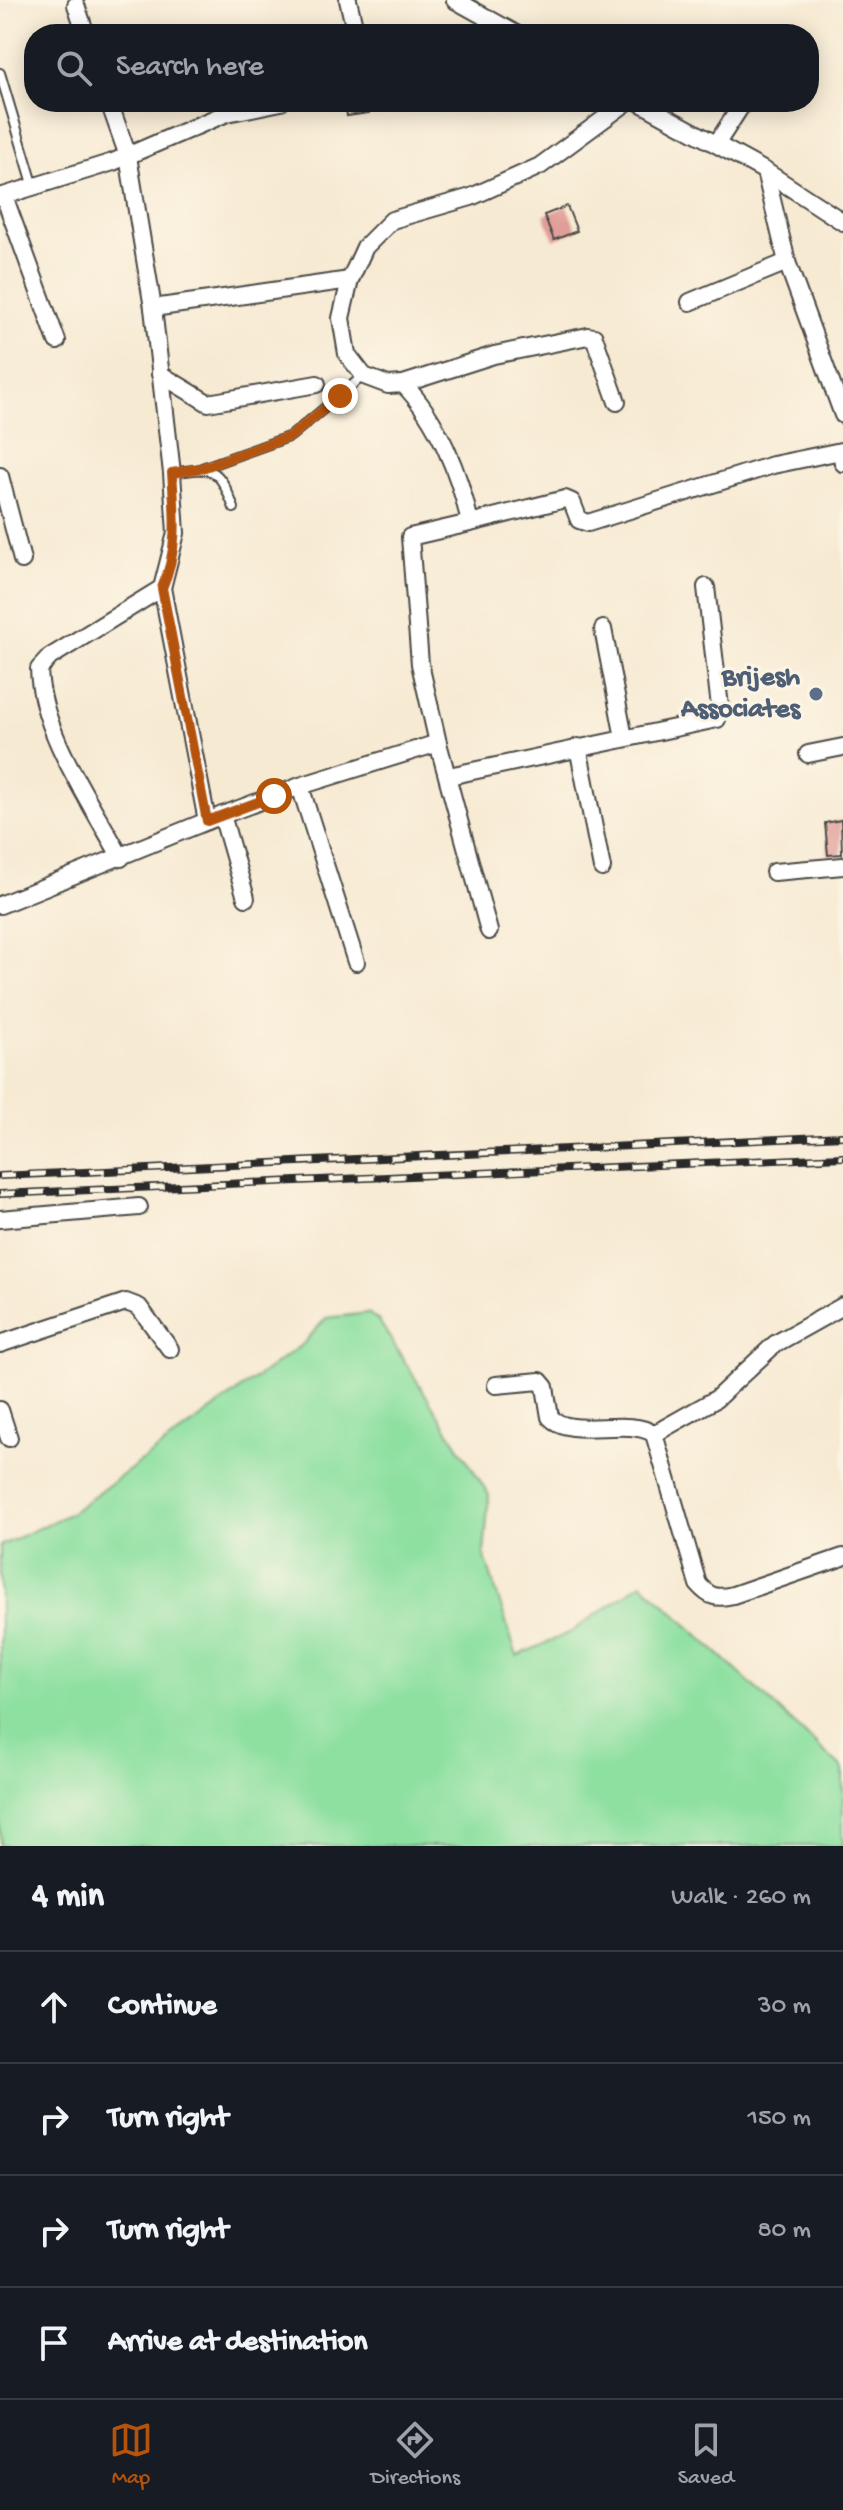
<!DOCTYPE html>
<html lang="en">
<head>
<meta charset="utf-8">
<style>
  :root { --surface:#171b24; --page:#242831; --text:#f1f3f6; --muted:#9ea1a6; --line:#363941; --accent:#b45309 }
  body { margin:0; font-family:"Gochi Hand",sans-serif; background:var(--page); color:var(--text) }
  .stop { position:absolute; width:24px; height:24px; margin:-18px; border:6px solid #b45309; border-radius:50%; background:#fff }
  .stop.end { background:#b45309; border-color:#fff; box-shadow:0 2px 8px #0008 }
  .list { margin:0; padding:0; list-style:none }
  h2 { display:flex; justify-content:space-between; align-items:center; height:104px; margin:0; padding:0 32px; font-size:34px }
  h2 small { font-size:26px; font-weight:400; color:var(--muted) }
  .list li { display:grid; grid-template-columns:52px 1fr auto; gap:24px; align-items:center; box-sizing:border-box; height:112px; padding:0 32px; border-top:2px solid var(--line) }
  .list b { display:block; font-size:30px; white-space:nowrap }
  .list em { font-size:26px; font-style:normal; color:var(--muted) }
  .icon { flex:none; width:44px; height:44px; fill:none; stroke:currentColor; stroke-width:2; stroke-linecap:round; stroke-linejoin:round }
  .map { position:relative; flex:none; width:843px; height:1846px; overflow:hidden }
  .search { position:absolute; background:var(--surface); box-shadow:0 4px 20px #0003; left:24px; right:24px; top:24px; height:88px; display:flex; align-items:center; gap:20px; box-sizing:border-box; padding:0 28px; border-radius:32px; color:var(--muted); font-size:30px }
  .sheet { height:552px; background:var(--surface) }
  nav { display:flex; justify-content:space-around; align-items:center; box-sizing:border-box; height:112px; border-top:2px solid var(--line); background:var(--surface); font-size:22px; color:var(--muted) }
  nav a { display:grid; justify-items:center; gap:4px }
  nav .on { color:var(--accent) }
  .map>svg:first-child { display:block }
  .green { fill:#8ee0a1; stroke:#5c8666; stroke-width:2 }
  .building { fill:#e09e99 }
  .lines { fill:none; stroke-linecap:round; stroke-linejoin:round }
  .service-casing { stroke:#4a4844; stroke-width:12 }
  .minor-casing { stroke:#4a4844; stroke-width:20 }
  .service { stroke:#fff; stroke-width:8 }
  .minor { stroke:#fff; stroke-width:16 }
  .rail-casing { stroke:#2b2b2b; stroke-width:8 }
  .rail { stroke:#fcf5e5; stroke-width:5; stroke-dasharray:15; stroke-linecap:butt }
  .route { stroke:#b45309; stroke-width:10 }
  .service-dot { fill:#5c6f8a; stroke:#fcf5e5; stroke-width:3 }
  .labels { text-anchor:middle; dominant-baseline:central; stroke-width:6; stroke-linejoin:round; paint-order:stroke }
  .service-label { font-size:28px; font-weight:bold; fill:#4e5e75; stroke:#fcf5e5; text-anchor:end }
</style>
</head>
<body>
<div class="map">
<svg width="843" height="1846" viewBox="0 0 843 1846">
  <rect width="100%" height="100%" fill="#fcf5e5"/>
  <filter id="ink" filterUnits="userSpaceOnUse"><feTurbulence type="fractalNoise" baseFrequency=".0125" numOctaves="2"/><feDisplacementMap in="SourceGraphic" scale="16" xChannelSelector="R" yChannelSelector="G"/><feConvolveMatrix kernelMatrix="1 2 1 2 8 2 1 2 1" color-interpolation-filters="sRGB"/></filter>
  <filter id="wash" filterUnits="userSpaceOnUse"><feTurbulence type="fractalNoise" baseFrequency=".006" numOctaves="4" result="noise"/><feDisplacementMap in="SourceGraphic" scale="32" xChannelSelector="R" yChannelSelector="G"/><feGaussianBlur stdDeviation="1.8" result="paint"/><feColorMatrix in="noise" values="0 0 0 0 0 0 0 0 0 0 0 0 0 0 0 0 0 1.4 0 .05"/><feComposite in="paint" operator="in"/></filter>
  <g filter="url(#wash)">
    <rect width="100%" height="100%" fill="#f7ead3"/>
    <polygon class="green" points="368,1313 379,1321 489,1495 484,1554 517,1656 571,1632 642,1583 843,1769 843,1846 0,1846 0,1546 69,1514 304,1343 326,1318"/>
    <g id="blocks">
      <g class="building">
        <polygon points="345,102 367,102 369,113 347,116"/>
        <polygon points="567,206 577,231 554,240 544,215"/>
        <polygon points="841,820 842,854 828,855 825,823"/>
      </g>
    </g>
  </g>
  <g filter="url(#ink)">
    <use href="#blocks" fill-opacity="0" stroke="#4a4844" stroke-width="2"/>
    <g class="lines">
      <g class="service-casing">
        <g id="service">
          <polyline points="0,73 34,187"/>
          <polyline points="202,468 291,436 363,376"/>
          <path d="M172,473C215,466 218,467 234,508"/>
        </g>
      </g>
      <g class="minor-casing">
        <g id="minor">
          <polyline points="348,0 356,34"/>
          <polyline points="455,0 516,34"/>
          <polyline points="76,5 86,34"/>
          <path d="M109,102L128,156L153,308L172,473L176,533L162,588L50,657L39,669C41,733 91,802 121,858"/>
          <polyline points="639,102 765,171 843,222"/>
          <polyline points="717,143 741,106 748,102"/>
          <polyline points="765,171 787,262 843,415"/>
          <polyline points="4,196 57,341"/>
          <polyline points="0,197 113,162 227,113 281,102"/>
          <polyline points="690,302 787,262"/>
          <polyline points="153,308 350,280"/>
          <polyline points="160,374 208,403 317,384"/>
          <polyline points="403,384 494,355 588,336 594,337 617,402"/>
          <polyline points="0,476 22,560"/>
          <polyline points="470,523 565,499 572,502 579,520 588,523 773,465 841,451 843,463"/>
          <path d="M162,588L207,821L300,786L438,743L420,664L410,537L470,523C460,475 438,419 403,384L388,385L364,376L347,354L341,318L350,280L365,247L392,220L471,197L540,166L627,102"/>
          <polyline points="603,629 624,738"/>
          <polyline points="438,743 489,931"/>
          <polyline points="578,747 602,868"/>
          <polyline points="808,754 843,747"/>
          <polyline points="449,776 717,719 720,707 706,587"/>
          <polyline points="300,786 356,962"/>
          <polyline points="222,815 246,898"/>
          <polyline points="774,872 843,866"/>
          <polyline points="0,905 207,821"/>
          <polyline points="0,1219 139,1207"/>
          <polyline points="0,1344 126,1302 139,1307 170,1349"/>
          <path d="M496,1385L540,1381L545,1387L550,1417C571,1440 627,1416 654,1434L698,1584C709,1597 717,1599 733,1595L843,1557"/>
          <polyline points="0,1410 9,1438"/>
          <polyline points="654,1434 716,1399 775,1344 843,1306"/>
        </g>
      </g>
      <use href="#service" class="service"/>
      <use href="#minor" class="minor"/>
      <g class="rail-casing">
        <g id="rail">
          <polyline points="0,1176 843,1136"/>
          <polyline points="0,1194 843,1157"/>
        </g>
      </g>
      <use href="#rail" class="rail"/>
    </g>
  </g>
  <g class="lines" filter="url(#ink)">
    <path class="route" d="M274,796L207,821L162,588C179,550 175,514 172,473L202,468L291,436L340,396"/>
  </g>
  <circle class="service-dot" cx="816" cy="694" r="8"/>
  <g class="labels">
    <g class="service-label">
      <text x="800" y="678">Brijesh<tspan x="800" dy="32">Associates</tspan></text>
    </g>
  </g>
</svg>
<div class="stop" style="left:274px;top:796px"></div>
<div class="stop end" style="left:340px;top:396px"></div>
<div class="search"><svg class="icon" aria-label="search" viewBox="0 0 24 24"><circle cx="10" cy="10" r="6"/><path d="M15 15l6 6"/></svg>Search here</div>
</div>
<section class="sheet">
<h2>4 min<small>Walk · 260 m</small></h2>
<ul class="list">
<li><svg class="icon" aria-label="ahead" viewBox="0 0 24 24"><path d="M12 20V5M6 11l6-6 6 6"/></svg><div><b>Continue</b></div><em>30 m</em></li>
<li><svg class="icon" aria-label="right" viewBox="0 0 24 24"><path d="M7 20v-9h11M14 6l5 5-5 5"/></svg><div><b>Turn right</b></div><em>150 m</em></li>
<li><svg class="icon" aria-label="right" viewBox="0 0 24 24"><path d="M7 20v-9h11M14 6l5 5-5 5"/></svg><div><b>Turn right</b></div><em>80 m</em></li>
<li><svg class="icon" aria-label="arrive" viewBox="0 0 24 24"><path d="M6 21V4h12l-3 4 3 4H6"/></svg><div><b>Arrive at destination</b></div></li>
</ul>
</section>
<nav>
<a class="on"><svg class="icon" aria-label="map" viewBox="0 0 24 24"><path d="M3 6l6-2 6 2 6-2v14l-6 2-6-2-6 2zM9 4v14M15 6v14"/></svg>Map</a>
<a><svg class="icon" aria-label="directions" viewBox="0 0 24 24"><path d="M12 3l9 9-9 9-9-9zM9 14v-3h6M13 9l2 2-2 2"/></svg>Directions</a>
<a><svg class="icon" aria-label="saved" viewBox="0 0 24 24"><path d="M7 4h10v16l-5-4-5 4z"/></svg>Saved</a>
</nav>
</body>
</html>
